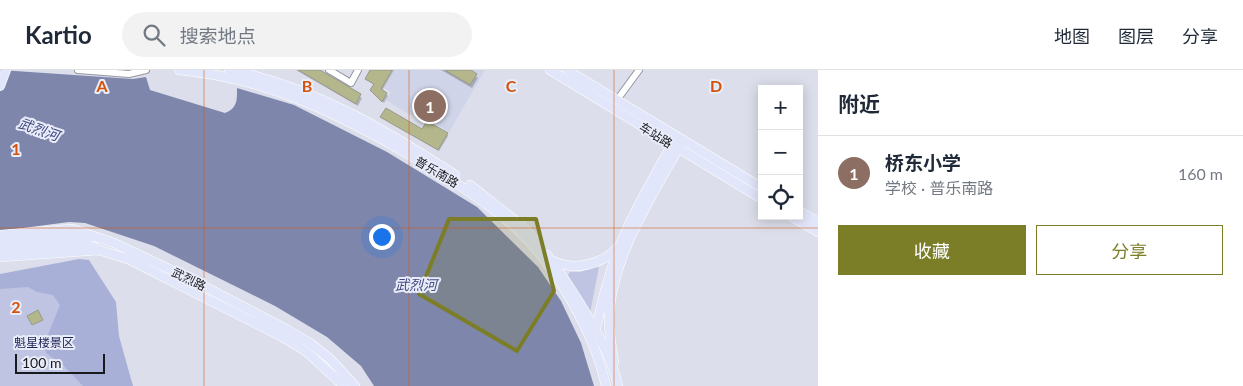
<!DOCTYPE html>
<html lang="zh">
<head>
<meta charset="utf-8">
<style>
  :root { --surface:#fff; --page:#f2f2f3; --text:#1f2937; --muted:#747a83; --line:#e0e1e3; --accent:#7c7e27 }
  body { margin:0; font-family:Lato,"Noto Sans SC",sans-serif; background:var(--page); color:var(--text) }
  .controls { position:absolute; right:15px; top:15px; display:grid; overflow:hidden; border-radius:0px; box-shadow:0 2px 12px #0003 }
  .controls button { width:45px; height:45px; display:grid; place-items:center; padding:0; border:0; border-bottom:1px solid var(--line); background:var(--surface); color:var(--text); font:25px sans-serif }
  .scale { position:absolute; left:15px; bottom:12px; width:90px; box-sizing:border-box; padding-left:5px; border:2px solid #18191d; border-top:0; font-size:14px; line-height:18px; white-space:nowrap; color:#18191d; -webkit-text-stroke:4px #e9ecf9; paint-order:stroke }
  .you { position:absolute; left:381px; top:166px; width:18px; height:18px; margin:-12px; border:4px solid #fff; border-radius:50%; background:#1a73e8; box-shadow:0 0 0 8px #1a73e833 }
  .badge { display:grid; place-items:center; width:32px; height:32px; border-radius:50%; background:var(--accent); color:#fff; font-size:16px; font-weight:700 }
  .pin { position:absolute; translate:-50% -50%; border:2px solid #fff; box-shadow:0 1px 5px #0006 }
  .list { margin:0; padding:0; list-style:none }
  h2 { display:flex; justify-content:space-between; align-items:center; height:65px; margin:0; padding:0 20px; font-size:21px }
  h2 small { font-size:16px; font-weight:400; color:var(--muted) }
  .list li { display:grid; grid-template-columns:32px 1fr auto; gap:15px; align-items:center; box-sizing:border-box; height:75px; padding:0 20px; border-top:1px solid var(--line) }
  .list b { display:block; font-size:19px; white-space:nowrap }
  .list p { margin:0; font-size:16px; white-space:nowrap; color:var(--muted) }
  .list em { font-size:16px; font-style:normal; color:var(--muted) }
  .actions { display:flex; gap:10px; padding:15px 20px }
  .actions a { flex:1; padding:11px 0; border:1px solid var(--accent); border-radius:0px; text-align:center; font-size:18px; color:var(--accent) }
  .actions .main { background:var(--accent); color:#fff }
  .icon { flex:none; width:28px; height:28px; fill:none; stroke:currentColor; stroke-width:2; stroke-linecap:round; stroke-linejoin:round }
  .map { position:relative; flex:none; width:818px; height:316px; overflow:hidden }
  header { display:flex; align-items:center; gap:30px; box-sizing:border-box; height:70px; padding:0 25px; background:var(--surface); border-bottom:1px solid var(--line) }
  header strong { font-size:24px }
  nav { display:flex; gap:28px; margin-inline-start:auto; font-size:18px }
  .search { width:350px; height:45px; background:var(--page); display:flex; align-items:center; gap:12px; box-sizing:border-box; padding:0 18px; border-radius:28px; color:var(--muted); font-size:19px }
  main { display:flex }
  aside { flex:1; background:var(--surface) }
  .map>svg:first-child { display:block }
  .built { fill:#d0d4e8 }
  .green { fill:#bec4e2 }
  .forest { fill:#a8b0d8 }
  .water { fill:#7e86ac }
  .shadow { fill:#0003 }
  .building { fill:#b4b68b; stroke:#98998d }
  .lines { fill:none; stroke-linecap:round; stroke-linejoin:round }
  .minor-casing { stroke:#9497a2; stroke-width:8 }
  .major-casing { stroke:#fff; stroke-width:10 }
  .minor { stroke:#fff; stroke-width:6 }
  .major { stroke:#e2e6fa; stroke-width:9 }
  .marked { fill:#7c7e27; fill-opacity:0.2; stroke:#7c7e27; stroke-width:4; stroke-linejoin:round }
  .grid { fill:none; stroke:#d3530e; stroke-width:1; stroke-opacity:0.55 }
  .labels { text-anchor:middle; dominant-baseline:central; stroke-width:4; stroke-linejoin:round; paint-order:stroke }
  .street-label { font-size:12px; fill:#18191d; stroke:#e9ecf9 }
  .park-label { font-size:12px; fill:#1f2254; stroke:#e9ecf9 }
  .water-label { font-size:14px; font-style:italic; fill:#444b81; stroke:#e9ecf9 }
  .grid-label { font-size:16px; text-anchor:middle; font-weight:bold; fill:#d3530e; stroke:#e9ecf9; stroke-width:4; stroke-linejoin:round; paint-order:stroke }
</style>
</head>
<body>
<header>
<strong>Kartio</strong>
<div class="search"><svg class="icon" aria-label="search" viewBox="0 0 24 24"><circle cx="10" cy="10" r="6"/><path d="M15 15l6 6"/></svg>搜索地点</div>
<nav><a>地图</a><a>图层</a><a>分享</a></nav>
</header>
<main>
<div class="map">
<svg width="818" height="316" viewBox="0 0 818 316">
  <rect width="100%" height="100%" fill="#dcdfeb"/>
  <polygon class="built" points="394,0 485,0 449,62 415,41 412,46 386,30 391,22 384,18"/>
  <g class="green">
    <polygon points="597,196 599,197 590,243 568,205 570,202 580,202"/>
    <polygon points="0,214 73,217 100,316 0,316"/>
  </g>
  <polygon class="forest" points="79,189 89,190 116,232 119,266 133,316 83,316 63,295 46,283 45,272 60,235 53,225 37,222 28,217 0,219 0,204"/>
  <path class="water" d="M0,0L133,9L146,7L150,20L225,43C238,38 237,29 237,18L294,35L387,82L477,137L538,197L561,231L581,273L594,316H374L361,296L327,267L275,236L154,176L85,153L69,152L0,161Z"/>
  <g class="shadow">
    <polygon points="296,0 318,0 362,28 358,36"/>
    <polygon points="372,0 394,0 382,21 388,26 384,33 373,23 375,15 366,9"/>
    <polygon points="441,0 468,0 478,8 472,18"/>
    <polygon points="382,47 422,61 447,64 448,66 439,81"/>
  </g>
  <g class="building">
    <polygon points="298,0 320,0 361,24 356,34"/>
    <polygon points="370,0 392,0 381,19 387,23 382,32 370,20 374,14 365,9"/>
    <polygon points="445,0 471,0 477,4 470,15"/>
    <polygon points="386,38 422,59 427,51 448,63 438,80 380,47"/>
    <polygon points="38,240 43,250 32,255 27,246"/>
  </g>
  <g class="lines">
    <g class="minor-casing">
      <g id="minor">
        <polyline points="78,0 129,4 146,0"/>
        <polyline points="329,0 351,13 358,0"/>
        <polyline points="617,30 639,0"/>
      </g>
    </g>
    <g class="major-casing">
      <g id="major">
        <path d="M179,0C267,8 340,44 415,88C451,109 486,131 517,159C556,195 595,265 606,316"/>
        <path d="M229,0C310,15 386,60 455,105"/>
        <polyline points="550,0 762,129"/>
        <polyline points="567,0 762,118"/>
        <polyline points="0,16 6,0"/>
        <polyline points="470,115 522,156 539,175"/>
        <polyline points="799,141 818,152"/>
        <polyline points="791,146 818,162"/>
        <polyline points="0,165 72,159 114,173 186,207 284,258 310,273 330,289 355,316"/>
        <polyline points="0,173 66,167 89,168"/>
        <polyline points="0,181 66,174 94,177"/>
        <path d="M547,185C572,219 610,276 618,316"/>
        <polyline points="0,187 99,180 128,189 281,266 307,282 344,316"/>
        <path d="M553,191C575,201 602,195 618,177"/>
        <path d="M595,262C602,232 609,202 621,173C635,138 656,104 674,71"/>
        <path d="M614,292C611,273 607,253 610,234C618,176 655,121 683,70"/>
      </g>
    </g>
    <use href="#minor" class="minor"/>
    <use href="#major" class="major"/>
  </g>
  <path class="marked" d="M449,149H536L554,221L517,281L419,224Z"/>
  <path class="grid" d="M204,0V316M409,0V316M614,0V316M0,158H818"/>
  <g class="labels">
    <g class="street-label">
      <text transform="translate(656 65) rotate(32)">车站路</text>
      <text transform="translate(437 102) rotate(31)">普乐南路</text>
      <text transform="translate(189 209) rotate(26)">武烈路</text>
    </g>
    <g class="park-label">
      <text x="44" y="272">魁星楼景区</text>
    </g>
    <g class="water-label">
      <text transform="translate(39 59) rotate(19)">武烈河</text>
      <text x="416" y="214">武烈河</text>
    </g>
  </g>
  <g class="grid-label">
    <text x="102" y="22">A</text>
    <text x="307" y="22">B</text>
    <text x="511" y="22">C</text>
    <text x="716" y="22">D</text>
    <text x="16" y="85">1</text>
    <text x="16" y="243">2</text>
  </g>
</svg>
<div class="controls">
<button>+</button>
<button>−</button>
<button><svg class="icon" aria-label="locate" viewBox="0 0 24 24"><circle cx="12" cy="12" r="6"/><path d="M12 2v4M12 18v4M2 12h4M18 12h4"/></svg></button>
</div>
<div class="scale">100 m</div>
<div class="you"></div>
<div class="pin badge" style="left:430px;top:36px;background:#8d6e63">1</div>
</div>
<aside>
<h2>附近<small></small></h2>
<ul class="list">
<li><span class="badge" style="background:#8d6e63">1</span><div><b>桥东小学</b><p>学校 · 普乐南路</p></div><em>160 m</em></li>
</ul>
<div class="actions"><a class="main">收藏</a><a>分享</a></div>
</aside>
</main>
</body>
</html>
